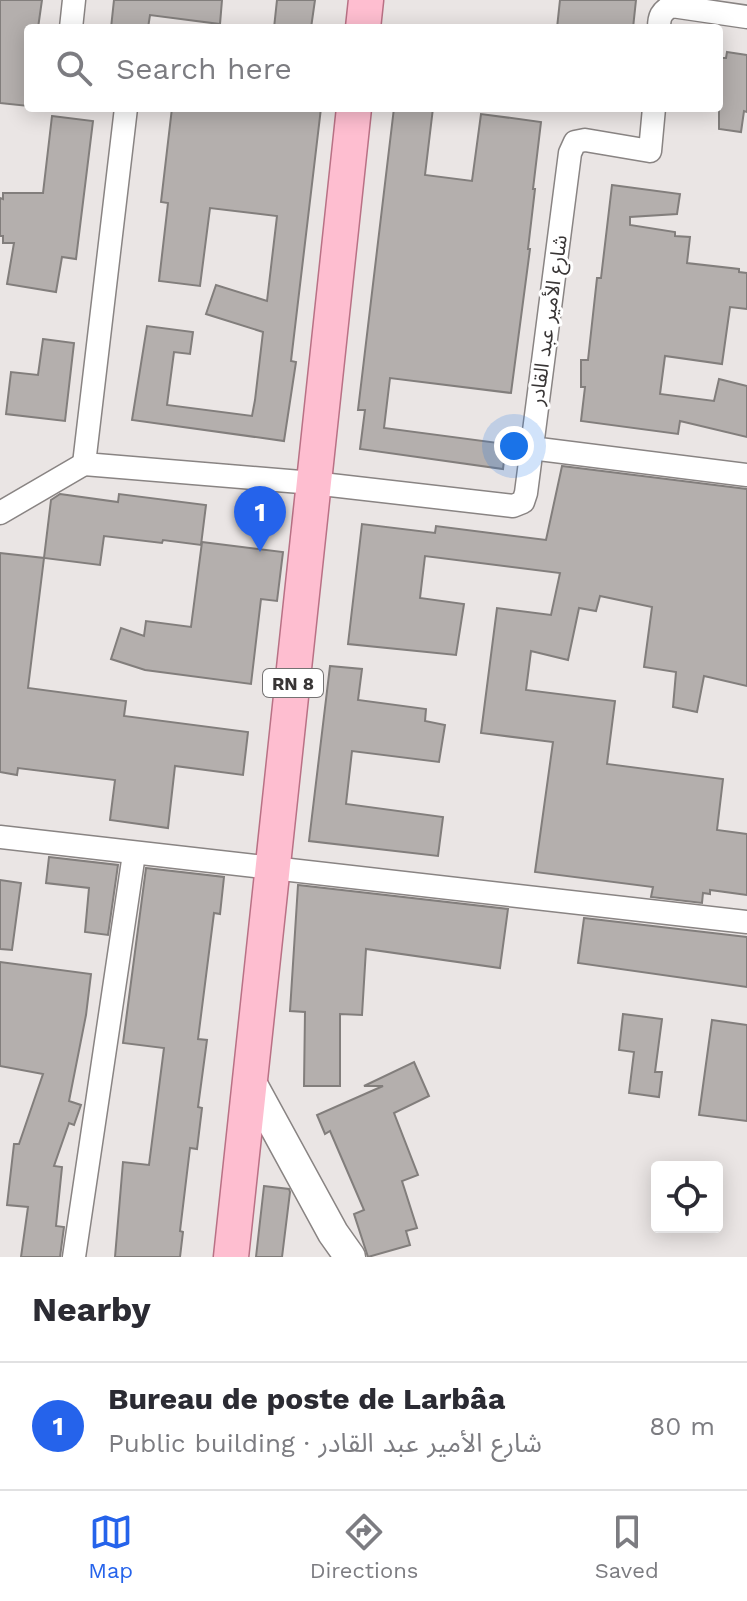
<!DOCTYPE html>
<html lang="en">
<head>
<meta charset="utf-8">
<style>
  :root { --surface:#fff; --page:#f7f7f7; --text:#2b2b33; --muted:#7c7c81; --line:#e1e1e2; --accent:#2563eb }
  body { margin:0; font-family:"Work Sans","Noto Sans Arabic",sans-serif; background:var(--page); color:var(--text) }
  .controls { position:absolute; right:24px; bottom:24px; display:grid; overflow:hidden; border-radius:8px; box-shadow:0 4px 20px #0003 }
  .controls button { width:72px; height:72px; display:grid; place-items:center; padding:0; border:0; border-bottom:2px solid var(--line); background:var(--surface); color:var(--text); font:40px sans-serif }
  .you { position:absolute; left:514px; top:446px; width:28px; height:28px; margin:-20px; border:6px solid #fff; border-radius:50%; background:#1a73e8; box-shadow:0 0 0 12px #1a73e833 }
  .badge { display:grid; place-items:center; width:52px; height:52px; border-radius:50%; background:var(--accent); color:#fff; font-size:26px; font-weight:700 }
  .pin { position:absolute; translate:-50% -66px; filter:drop-shadow(0 2px 4px #0008) }
  .pin::after { content:''; position:absolute; top:42px; width:28px; height:24px; background:inherit; clip-path:polygon(0 0,100% 0,50% 100%) }
  .list { margin:0; padding:0; list-style:none }
  h2 { display:flex; justify-content:space-between; align-items:center; height:104px; margin:0; padding:0 32px; font-size:34px }
  h2 small { font-size:26px; font-weight:400; color:var(--muted) }
  .list li { display:grid; grid-template-columns:52px 1fr auto; gap:24px; align-items:center; box-sizing:border-box; height:128px; padding:0 32px; border-top:2px solid var(--line) }
  .list b { display:block; font-size:30px; white-space:nowrap }
  .list p { margin:0; font-size:26px; white-space:nowrap; color:var(--muted) }
  .list em { font-size:26px; font-style:normal; color:var(--muted) }
  .icon { flex:none; width:44px; height:44px; fill:none; stroke:currentColor; stroke-width:2; stroke-linecap:round; stroke-linejoin:round }
  .map { position:relative; flex:none; width:747px; height:1257px; overflow:hidden }
  .search { position:absolute; background:var(--surface); box-shadow:0 4px 20px #0003; left:24px; right:24px; top:24px; height:88px; display:flex; align-items:center; gap:20px; box-sizing:border-box; padding:0 28px; border-radius:8px; color:var(--muted); font-size:30px }
  .sheet { height:232px; background:var(--surface) }
  nav { display:flex; justify-content:space-around; align-items:center; box-sizing:border-box; height:112px; border-top:2px solid var(--line); background:var(--surface); font-size:22px; color:var(--muted) }
  nav a { display:grid; justify-items:center; gap:4px }
  nav .on { color:var(--accent) }
  .map>svg:first-child { display:block }
  .building { fill:#b4afad; stroke:#827e7c; stroke-width:2 }
  .lines { fill:none; stroke-linecap:round; stroke-linejoin:round }
  .minor-casing { stroke:#898483; stroke-width:25 }
  .secondary-casing { stroke:#898483; stroke-width:33 }
  .primary-casing { stroke:#b97185; stroke-width:37 }
  .minor { stroke:#fff; stroke-width:22 }
  .secondary { stroke:#fff; stroke-width:30 }
  .primary { stroke:#febed0; stroke-width:34 }
  .labels { text-anchor:middle; dominant-baseline:central; stroke-width:6; stroke-linejoin:round; paint-order:stroke }
  .shield { fill:#fff; stroke:#747272; stroke-width:2 }
  .shield-label { font-size:18px; font-weight:bold; fill:#383535 }
  .street-label { font-size:20px; fill:#383535; stroke:#fff }
</style>
</head>
<body>
<div class="map">
<svg width="747" height="1257" viewBox="0 0 747 1257">
  <rect width="100%" height="100%" fill="#eae5e4"/>
  <g class="building">
    <polygon points="0,0 42,0 38,28 28,28 28,106 0,103"/>
    <polygon points="114,0 222,0 220,24 150,15 148,28 111,28"/>
    <polygon points="277,0 315,0 311,28 274,28"/>
    <polygon points="560,0 636,0 633,28 557,28"/>
    <polygon points="727,52 747,55 747,112 744,111 741,132 719,129 719,58 726,58"/>
    <polygon points="172,108 321,108 291,361 296,362 284,441 132,420 147,326 193,332 190,354 174,352 167,405 252,416 255,400 263,332 206,314 216,285 267,301 277,216 210,208 200,286 159,281 168,203 161,202"/>
    <polygon points="394,108 433,108 425,175 472,181 481,114 541,122 533,189 535,189 528,249 530,249 511,393 390,378 384,428 506,444 503,469 360,449 365,410 358,410"/>
    <polygon points="52,116 93,121 76,259 62,257 56,292 7,284 14,243 3,243 3,236 0,236 0,198 3,199 3,193 43,193"/>
    <polygon points="612,185 680,194 677,214 630,217 630,225 675,232 675,236 690,237 687,263 739,269 739,272 747,273 747,309 730,307 722,364 665,356 660,394 714,401 719,379 747,386 747,437 680,421 678,434 581,421 585,387 581,387 581,360 588,360 597,278 601,278"/>
    <polygon points="43,339 74,343 65,421 6,414 11,372 38,375"/>
    <polygon points="562,466 747,489 747,686 704,676 697,712 673,707 676,672 644,667 652,607 600,596 596,611 579,608 568,660 531,651 526,690 615,701 607,764 723,779 717,830 747,834 747,895 710,890 710,894 703,893 702,903 651,897 653,887 535,872 553,742 481,733 497,608 551,615 560,573 425,556 420,598 464,604 456,655 348,644 362,524 435,533 436,526 546,540"/>
    <polygon points="60,494 118,502 119,494 206,505 201,545 163,540 162,543 104,536 100,565 44,558 51,500"/>
    <polygon points="202,542 283,552 277,601 261,599 251,684 145,670 111,659 121,628 144,636 146,621 191,627"/>
    <polygon points="0,553 44,558 28,688 126,701 124,716 248,732 243,775 175,766 168,828 110,820 115,780 18,768 17,775 0,772"/>
    <polygon points="330,666 362,669 358,700 426,709 425,721 445,725 439,762 352,751 346,804 443,817 438,856 309,841"/>
    <polygon points="49,857 118,865 108,935 85,932 89,888 46,883"/>
    <polygon points="146,868 224,877 220,914 214,913 198,1039 207,1040 198,1107 202,1108 197,1149 190,1148 180,1231 183,1232 180,1257 115,1257 123,1162 149,1165 164,1048 123,1043"/>
    <polygon points="0,880 21,883 12,950 0,949"/>
    <polygon points="298,885 508,909 500,968 366,949 362,1015 340,1014 340,1086 304,1086 305,1012 290,1011"/>
    <polygon points="584,918 747,937 747,987 578,963"/>
    <polygon points="0,962 91,974 86,1015 69,1101 81,1105 74,1125 69,1123 54,1166 62,1167 56,1226 64,1227 60,1257 21,1257 28,1207 7,1205 14,1144 19,1144 43,1074 0,1066"/>
    <polygon points="623,1014 662,1019 655,1072 662,1072 659,1097 629,1093 634,1052 619,1050"/>
    <polygon points="712,1020 747,1025 747,1121 699,1115"/>
    <polygon points="414,1062 429,1096 394,1113 418,1175 402,1181 417,1228 406,1231 410,1245 368,1257 354,1214 364,1210 330,1131 325,1134 317,1115 383,1086 364,1086"/>
    <polygon points="264,1186 289,1189 290,1192 282,1257 256,1257"/>
  </g>
  <g class="lines">
    <g class="minor-casing">
      <g id="minor">
        <polyline points="71,28 74,0"/>
        <path d="M659,28C659,17 661,11 672,6L747,17"/>
        <polyline points="126,108 84,464 313,483 513,506 523,502 526,493 570,153 575,142 585,140 650,151 654,108"/>
        <polyline points="531,448 747,475"/>
        <polyline points="0,513 84,464"/>
        <polyline points="0,837 747,922"/>
        <polyline points="74,1257 134,854"/>
      </g>
    </g>
    <g class="secondary-casing">
      <polyline id="secondary" points="250,1081 333,1233 350,1257"/>
    </g>
    <g class="primary-casing">
      <g id="primary">
        <polyline points="363,28 366,0"/>
        <polyline points="231,1257 354,108"/>
      </g>
    </g>
    <use href="#minor" class="minor"/>
    <use href="#secondary" class="secondary"/>
    <use href="#primary" class="primary"/>
  </g>
  <g class="labels">
    <rect class="shield" x="263" y="669" width="60" height="28" rx="6"/>
    <g class="shield-label">
      <text x="293" y="683">RN 8</text>
    </g>
    <g class="street-label">
      <text transform="translate(548 320) rotate(-82)">شارع الأمير عبد القادر</text>
    </g>
  </g>
</svg>
<div class="controls">
<button><svg class="icon" aria-label="locate" viewBox="0 0 24 24"><circle cx="12" cy="12" r="6"/><path d="M12 2v4M12 18v4M2 12h4M18 12h4"/></svg></button>
</div>
<div class="you"></div>
<div class="pin badge" style="left:260px;top:552px">1</div>
<div class="search"><svg class="icon" aria-label="search" viewBox="0 0 24 24"><circle cx="10" cy="10" r="6"/><path d="M15 15l6 6"/></svg>Search here</div>
</div>
<section class="sheet">
<h2>Nearby<small></small></h2>
<ul class="list">
<li><span class="badge">1</span><div><b>Bureau de poste de Larbâa</b><p>Public building · شارع الأمير عبد القادر</p></div><em>80 m</em></li>
</ul>
</section>
<nav>
<a class="on"><svg class="icon" aria-label="map" viewBox="0 0 24 24"><path d="M3 6l6-2 6 2 6-2v14l-6 2-6-2-6 2zM9 4v14M15 6v14"/></svg>Map</a>
<a><svg class="icon" aria-label="directions" viewBox="0 0 24 24"><path d="M12 3l9 9-9 9-9-9zM9 14v-3h6M13 9l2 2-2 2"/></svg>Directions</a>
<a><svg class="icon" aria-label="saved" viewBox="0 0 24 24"><path d="M7 4h10v16l-5-4-5 4z"/></svg>Saved</a>
</nav>
</body>
</html>
